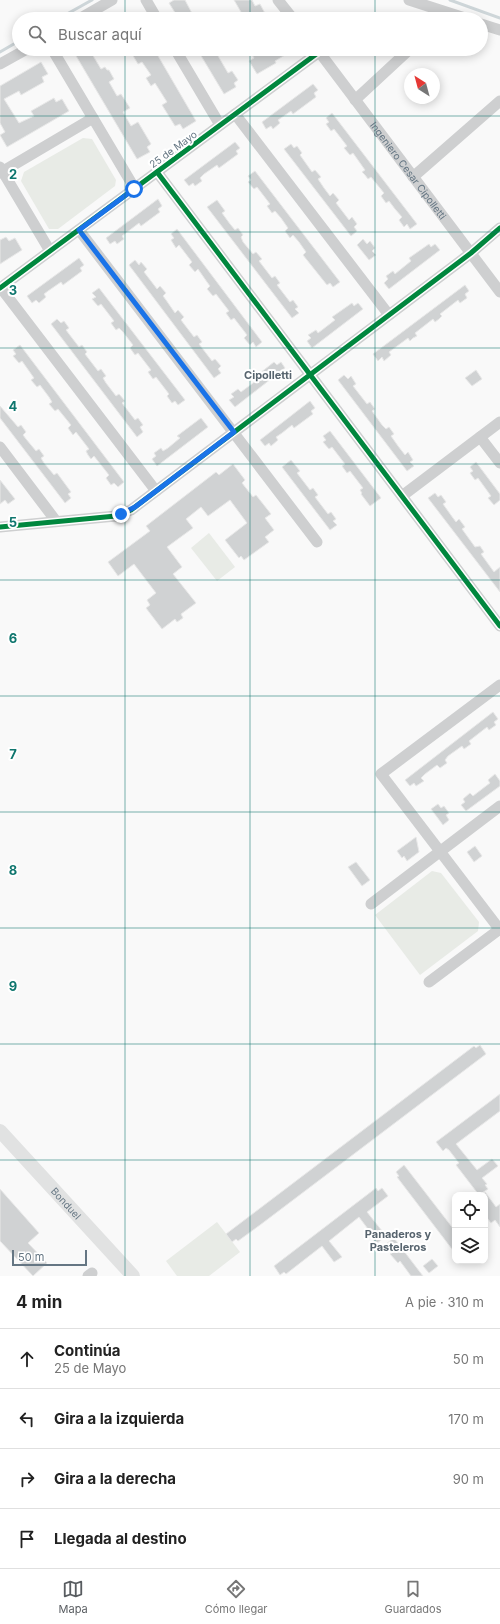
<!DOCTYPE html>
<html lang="es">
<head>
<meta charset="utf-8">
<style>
  :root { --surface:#fff; --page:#f6f6f6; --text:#222; --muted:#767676; --line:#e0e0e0; --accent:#585c60 }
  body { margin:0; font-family:Inter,sans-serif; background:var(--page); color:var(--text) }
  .controls { position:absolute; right:12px; bottom:12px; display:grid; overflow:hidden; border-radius:8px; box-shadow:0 2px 10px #0003 }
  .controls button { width:36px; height:36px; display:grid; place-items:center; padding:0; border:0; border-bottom:1px solid var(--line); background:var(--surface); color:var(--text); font:20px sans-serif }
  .compass { position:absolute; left:404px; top:68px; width:36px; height:36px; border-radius:50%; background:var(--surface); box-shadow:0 2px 10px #0003; rotate:324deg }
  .scale { position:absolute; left:12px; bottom:10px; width:75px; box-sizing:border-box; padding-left:4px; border:2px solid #657683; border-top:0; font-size:11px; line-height:14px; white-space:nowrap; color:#657683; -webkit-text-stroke:3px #fff; paint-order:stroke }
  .stop { position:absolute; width:12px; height:12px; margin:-9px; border:3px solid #1a73e8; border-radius:50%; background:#fff }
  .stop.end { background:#1a73e8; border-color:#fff; box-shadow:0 1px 4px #0008 }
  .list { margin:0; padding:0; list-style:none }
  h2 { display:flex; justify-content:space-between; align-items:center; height:52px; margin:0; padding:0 16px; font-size:17px }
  h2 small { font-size:13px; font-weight:400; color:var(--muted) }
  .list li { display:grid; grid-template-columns:26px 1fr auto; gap:12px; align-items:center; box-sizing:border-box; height:60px; padding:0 16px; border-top:1px solid var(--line) }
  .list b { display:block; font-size:15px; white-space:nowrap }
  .list p { margin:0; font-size:13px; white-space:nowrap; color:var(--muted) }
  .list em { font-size:13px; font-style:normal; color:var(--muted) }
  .icon { flex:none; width:22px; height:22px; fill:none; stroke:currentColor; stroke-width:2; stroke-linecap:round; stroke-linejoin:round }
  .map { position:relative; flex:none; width:500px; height:1276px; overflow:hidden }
  .search { position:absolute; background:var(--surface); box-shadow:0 2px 10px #0003; left:12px; right:12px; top:12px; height:44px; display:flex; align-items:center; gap:10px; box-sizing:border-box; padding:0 14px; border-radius:22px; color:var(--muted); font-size:15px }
  .sheet { height:292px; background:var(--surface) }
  nav { display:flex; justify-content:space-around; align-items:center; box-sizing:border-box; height:56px; border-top:1px solid var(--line); background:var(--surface); font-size:11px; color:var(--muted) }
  nav a { display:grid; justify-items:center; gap:2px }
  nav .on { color:var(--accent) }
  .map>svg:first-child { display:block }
  .green { fill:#e8ebe6 }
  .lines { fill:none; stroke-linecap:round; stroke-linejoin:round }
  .stream { stroke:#ced6d9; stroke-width:3 }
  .building { fill:#d0d2d3; stroke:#e8e8e8 }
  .minor { stroke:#cecfd0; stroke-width:11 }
  .major { stroke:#e1e2e2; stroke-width:14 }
  .cycleway-casing { stroke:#fff; stroke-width:8 }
  .cycleway { stroke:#00873e; stroke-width:5 }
  .route { stroke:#1a73e8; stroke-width:5 }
  .grid { fill:none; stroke:#0f766e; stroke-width:1; stroke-opacity:0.55 }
  .labels { text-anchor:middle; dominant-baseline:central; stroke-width:4; stroke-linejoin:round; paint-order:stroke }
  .street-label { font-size:10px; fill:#657683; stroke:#fff }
  .neighbourhood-label { font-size:11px; font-weight:bold; fill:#57646e; stroke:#fff }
  .grid-label { font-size:13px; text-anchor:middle; font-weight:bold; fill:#0f766e; stroke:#fff; stroke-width:4; stroke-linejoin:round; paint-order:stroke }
</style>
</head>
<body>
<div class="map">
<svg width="500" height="1276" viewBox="0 0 500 1276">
  <rect width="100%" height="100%" fill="#f9f9f9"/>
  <g class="green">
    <polygon points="83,138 92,139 116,180 115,186 58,229 49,229 21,181 24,172"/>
    <polygon points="209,533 235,567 217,581 191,548"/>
    <polygon points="432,871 441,873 479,922 478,931 420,975 375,915"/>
    <polygon points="217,1222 240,1252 209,1276 177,1276 166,1261"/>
  </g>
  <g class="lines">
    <g class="stream">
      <polyline points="450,0 500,18"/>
      <polyline points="58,19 92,0"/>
      <polyline points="0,52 19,41"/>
    </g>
  </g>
  <g class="building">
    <polygon points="174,0 185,0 195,19 179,19 169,3"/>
    <polygon points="234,0 252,0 255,6 260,4 268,19 245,19"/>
    <polygon points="72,49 89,49 101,69 105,67 107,70 109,70 114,79 109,82 117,96 121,94 130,108 123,112 131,126 138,122 151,144 147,147 150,152 137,159"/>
    <polygon points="129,49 154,49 196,121 183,129 180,124 175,126 162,105 167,102 155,83 151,86 146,78 151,75 142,62 138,64"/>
    <polygon points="197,49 214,49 228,73 232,71 238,80 234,83 236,87 224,94"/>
    <polygon points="258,49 295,49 275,61 276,63 257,74 249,61 254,58 251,53"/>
    <polygon points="41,62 48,74 42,77 44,82 21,95 19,91 4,99 19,123 34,116 31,111 54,98 56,102 62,99 69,111 7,147 0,135 5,132 0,123 0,86"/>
    <polygon points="313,84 318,90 314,93 316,97 293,114 291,111 278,120 280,123 273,129 271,126 266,129 262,122"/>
    <polygon points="332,113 417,224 410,229 407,224 404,227 399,220 402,217 395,209 389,201 386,203 381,196 384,193 371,177 368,179 365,175 362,172 365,170 353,153 350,155 344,148 347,146 334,129 331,131 326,124 329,122 326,118"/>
    <polygon points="235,142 240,148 236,151 238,154 219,168 217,165 204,174 200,178 202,181 195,186 193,183 189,186 184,180"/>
    <polygon points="291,144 294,148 297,146 302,153 300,155 312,172 315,170 321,177 318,179 324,188 330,196 333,193 339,200 336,203 349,220 352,217 357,224 354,227 357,231 351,236 284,149"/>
    <polygon points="255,171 340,282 333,287 330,283 327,285 303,255 306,252 299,242 293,235 290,238 285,231 288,228 281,218 275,211 272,213 267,206 270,204 257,187 254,189 248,182 251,180 248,176"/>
    <polygon points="158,199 162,206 158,209 160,212 141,226 139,223 122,236 124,239 117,244 115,241 110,244 106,238"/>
    <polygon points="217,200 225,211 222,213 230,224 235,230 238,228 243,235 241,237 243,242 253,254 256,252 262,259 259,261 272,278 275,276 280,283 277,285 290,302 293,300 298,307 295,309 299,313 292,318 207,207"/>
    <polygon points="177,229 262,342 256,347 253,342 250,345 244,338 247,335 244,331 234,318 231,320 226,313 229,311 226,307 216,294 213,296 207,289 210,286 207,282 198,269 195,272 189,265 192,262 179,245 176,248 171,240 174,238 171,234"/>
    <polygon points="6,237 9,241 15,238 22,250 0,264 0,240"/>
    <polygon points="363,239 367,244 370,241 375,248 372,251 376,255 369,260 357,245"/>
    <polygon points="429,244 431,247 435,244 440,250 389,289 384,283 388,279 386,276 393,271 395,274 411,261 409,258"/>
    <polygon points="79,258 84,265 80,268 82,271 63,285 61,282 48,291 44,294 46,297 39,303 36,300 32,303 27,296"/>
    <polygon points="135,260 139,265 141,262 147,269 144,272 154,285 157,289 160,286 166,293 163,296 166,300 175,313 178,310 184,317 181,320 184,324 194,337 197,335 202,342 199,344 212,361 215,359 221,366 218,369 221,373 214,378 129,265"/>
    <polygon points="465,285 469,291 465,294 467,298 460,303 458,300 440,314 442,316 439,319 435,322 433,319 415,333 417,336 413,338 410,341 408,338 389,352 391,355 384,361 382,357 378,361 373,354"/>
    <polygon points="99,288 185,400 178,405 175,401 172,403 167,396 169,394 156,377 153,379 148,372 151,370 138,353 135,355 130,348 133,345 123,332 119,328 116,330 111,323 114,321 101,304 98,306 92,299 96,297 92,293"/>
    <polygon points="352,303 354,306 358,303 363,309 312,348 307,341 311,338 308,335 316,330 318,333 322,330 335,320 332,317"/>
    <polygon points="57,319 61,323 64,321 69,328 66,330 69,334 79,347 82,345 87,352 85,354 98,371 101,369 106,376 103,378 106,383 116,396 119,394 125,401 122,403 135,420 138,418 143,425 140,427 143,432 137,437 51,324"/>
    <polygon points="20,345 124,482 118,487 114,483 111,485 106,478 109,475 94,456 91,459 88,455 86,451 89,449 76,432 73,435 68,428 71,425 58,409 55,411 49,404 52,402 49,397 40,385 37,387 31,380 34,378 22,361 19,363 13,356 16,354 13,350"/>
    <polygon points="274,362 277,365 281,362 285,368 235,407 229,400 234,397 231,394 238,389 241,392 257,380 255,377"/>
    <polygon points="476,370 482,379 472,386 465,378"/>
    <polygon points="344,375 348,379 351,376 356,384 353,386 367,404 370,402 372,405 375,409 372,411 382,425 386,429 389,427 394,434 391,436 398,446 405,455 408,452 413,460 410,462 414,466 407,471 338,380"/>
    <polygon points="310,401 315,408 311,411 313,414 294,428 292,425 282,433 276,437 278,440 271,446 269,443 265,446 260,440"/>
    <polygon points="0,406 18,427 21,425 26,432 23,435 26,439 36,451 39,449 44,456 41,458 44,463 54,475 57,473 71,492 68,494 71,498 65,503 0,418"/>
    <polygon points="201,418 208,427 157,466 152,459 156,456 154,453 161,448 163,451 168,448 180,438 177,436"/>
    <polygon points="330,431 381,498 370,506 361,494 362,493 360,490 363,488 350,471 347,473 342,466 345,464 335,451 332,447 329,449 323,442 326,440 323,436"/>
    <polygon points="291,460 300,471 297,473 310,490 313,488 318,495 315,497 318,501 328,514 331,512 336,519 333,521 337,525 330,530 282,467"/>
    <polygon points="476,462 500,494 500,500 494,505 488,498 491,496 478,478 475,480 470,473 473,471 470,467"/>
    <polygon points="233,464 245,480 242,483 253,497 256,495 271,514 265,518 274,530 265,537 269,542 244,560 241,556 239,558 225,540 247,523 230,500 208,516 201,507 186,519 193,528 167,547 182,567 173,574 196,603 181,614 183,618 177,622 175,619 162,629 146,608 150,605 147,600 156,593 134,564 118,576 108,562 150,531 146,526 216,472 219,475"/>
    <polygon points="0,480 15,499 8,504 5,500 0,504"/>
    <polygon points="435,493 438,497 441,495 446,502 443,504 453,518 456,522 459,519 465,527 462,529 475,547 480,546 484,552 481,554 494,572 500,567 500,592 428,498"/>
    <polygon points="493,712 498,719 494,722 496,725 489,730 487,727 469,741 471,744 464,749 462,746 448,756 445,760 447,763 440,768 437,765 425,774 421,778 424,781 416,786 414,783 410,786 405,780"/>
    <polygon points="495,774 500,781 500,786 466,811 461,805 465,802 463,799 470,793 473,796 486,786 490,783 488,780"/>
    <polygon points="438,804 441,808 444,806 449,813 446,815 449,820 443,825 431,809"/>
    <polygon points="416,837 419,852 407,861 404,856 402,858 397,851"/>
    <polygon points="475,846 482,856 474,862 467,852"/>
    <polygon points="356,862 370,880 362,886 348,867"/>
    <polygon points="480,1045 486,1054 260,1225 238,1241 236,1239 232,1242 226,1234 474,1046 476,1048"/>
    <polygon points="500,1094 500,1111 456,1144 477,1170 492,1159 498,1166 482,1178 487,1184 485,1185 488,1189 479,1195 456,1165 459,1163 449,1150 446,1148 443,1151 436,1142"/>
    <polygon points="404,1165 455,1231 455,1253 397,1177 399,1176 396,1172"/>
    <polygon points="376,1188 378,1191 382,1188 388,1196 367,1212 386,1236 376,1244 370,1234 371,1233 359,1217 329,1241 342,1257 334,1262 322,1246 286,1274 284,1272 280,1275 274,1266"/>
    <polygon points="0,1189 39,1233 28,1243 47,1263 33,1276 0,1241"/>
    <polygon points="485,1192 496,1207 500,1204 500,1227 495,1220 491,1223 485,1215"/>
    <polygon points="394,1238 400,1246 423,1276 411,1276 400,1261 398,1263 390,1254 392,1253 386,1244"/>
    <polygon points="432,1259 438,1266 429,1273 423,1266"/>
  </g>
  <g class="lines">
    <g class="minor">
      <polyline points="146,0 157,19"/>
      <polyline points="278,0 293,19"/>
      <polyline points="409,0 468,19"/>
      <polyline points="79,19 112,0"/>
      <polyline points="481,24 500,30"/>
      <polyline points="52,49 135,189"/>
      <polyline points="175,49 220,125"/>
      <path id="s1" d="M317,49L500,292"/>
      <polyline points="0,64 27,49"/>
      <polyline points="355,100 410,49"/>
      <polyline points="235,114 389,315"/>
      <polyline points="0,167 50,251"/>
      <polyline points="157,172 500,626"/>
      <polyline points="0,173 93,118"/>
      <polyline points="413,177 500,101"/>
      <polyline points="79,230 317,542"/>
      <polyline points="0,288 319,52"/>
      <polyline points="1,288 156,491"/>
      <polyline points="480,437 500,463"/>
      <polyline points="0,447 56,521"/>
      <polyline points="402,496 500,422"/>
      <polyline points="0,527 116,516 131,510 471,253 500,228"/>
      <polyline points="500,685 381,774 500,930"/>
      <polyline points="371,904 500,806"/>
      <polyline points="429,982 500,929"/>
      <polyline points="88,1276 92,1273"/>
    </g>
    <path class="major" id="s2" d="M0,1131L133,1276"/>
    <g class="cycleway-casing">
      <g id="cycleway">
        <polyline points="157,172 500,626"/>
        <polyline points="0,288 319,52"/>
        <polyline points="0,527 116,516 131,510 471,253 500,228"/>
      </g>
    </g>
    <use href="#cycleway" class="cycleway"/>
  </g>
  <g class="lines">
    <polyline class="route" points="121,514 135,507 234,432 79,230 134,189"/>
  </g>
  <path class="grid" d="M125,0V19M250,0V19M375,0V19M125,49V1276M250,49V1276M375,49V1276M0,116H500M0,232H500M0,348H500M0,464H500M0,580H500M0,696H500M0,812H500M0,928H500M0,1044H500M0,1160H500"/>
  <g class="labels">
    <g class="street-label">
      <text transform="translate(173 149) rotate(-36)">25 de Mayo</text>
      <text stroke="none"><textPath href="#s1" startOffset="152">Ingeniero Cesar Cipolletti</textPath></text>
      <text stroke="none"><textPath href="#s2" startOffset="98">Bonduel</textPath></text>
    </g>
    <g class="neighbourhood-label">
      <text x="268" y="375">Cipolletti</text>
      <text x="398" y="1234">Panaderos y<tspan x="398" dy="13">Pasteleros</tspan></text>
    </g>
  </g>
  <g class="grid-label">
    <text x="13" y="179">2</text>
    <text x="13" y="295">3</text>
    <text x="13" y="411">4</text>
    <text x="13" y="527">5</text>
    <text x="13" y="643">6</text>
    <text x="13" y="759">7</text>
    <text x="13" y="875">8</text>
    <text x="13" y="991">9</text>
  </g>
</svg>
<div class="controls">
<button><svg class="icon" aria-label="locate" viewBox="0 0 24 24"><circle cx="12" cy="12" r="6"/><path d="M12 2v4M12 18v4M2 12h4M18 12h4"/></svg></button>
<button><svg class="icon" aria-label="layers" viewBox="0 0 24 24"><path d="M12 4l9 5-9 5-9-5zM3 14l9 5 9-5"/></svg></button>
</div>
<svg class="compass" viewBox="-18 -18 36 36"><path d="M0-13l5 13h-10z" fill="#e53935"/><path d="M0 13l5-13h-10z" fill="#767676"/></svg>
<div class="scale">50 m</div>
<div class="stop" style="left:134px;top:189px"></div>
<div class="stop end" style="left:121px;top:514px"></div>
<div class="search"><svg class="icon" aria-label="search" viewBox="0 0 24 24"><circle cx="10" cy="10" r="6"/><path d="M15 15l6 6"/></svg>Buscar aquí</div>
</div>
<section class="sheet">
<h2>4 min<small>A pie · 310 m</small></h2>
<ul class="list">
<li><svg class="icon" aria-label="ahead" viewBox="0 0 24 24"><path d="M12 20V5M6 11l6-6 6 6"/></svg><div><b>Continúa</b><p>25 de Mayo</p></div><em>50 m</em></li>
<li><svg class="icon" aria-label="left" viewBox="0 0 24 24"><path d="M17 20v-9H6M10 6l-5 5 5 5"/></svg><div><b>Gira a la izquierda</b></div><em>170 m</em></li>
<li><svg class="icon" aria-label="right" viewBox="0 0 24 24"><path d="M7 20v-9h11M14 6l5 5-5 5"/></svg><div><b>Gira a la derecha</b></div><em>90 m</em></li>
<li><svg class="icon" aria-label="arrive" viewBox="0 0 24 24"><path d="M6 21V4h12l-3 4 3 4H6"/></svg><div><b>Llegada al destino</b></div></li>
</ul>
</section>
<nav>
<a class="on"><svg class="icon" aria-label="map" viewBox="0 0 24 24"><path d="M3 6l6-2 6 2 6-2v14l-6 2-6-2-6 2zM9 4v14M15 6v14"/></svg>Mapa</a>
<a><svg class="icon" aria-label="directions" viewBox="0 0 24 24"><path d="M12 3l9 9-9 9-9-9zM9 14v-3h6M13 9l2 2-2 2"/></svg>Cómo llegar</a>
<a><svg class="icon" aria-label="saved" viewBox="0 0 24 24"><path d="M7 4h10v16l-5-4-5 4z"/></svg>Guardados</a>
</nav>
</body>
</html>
